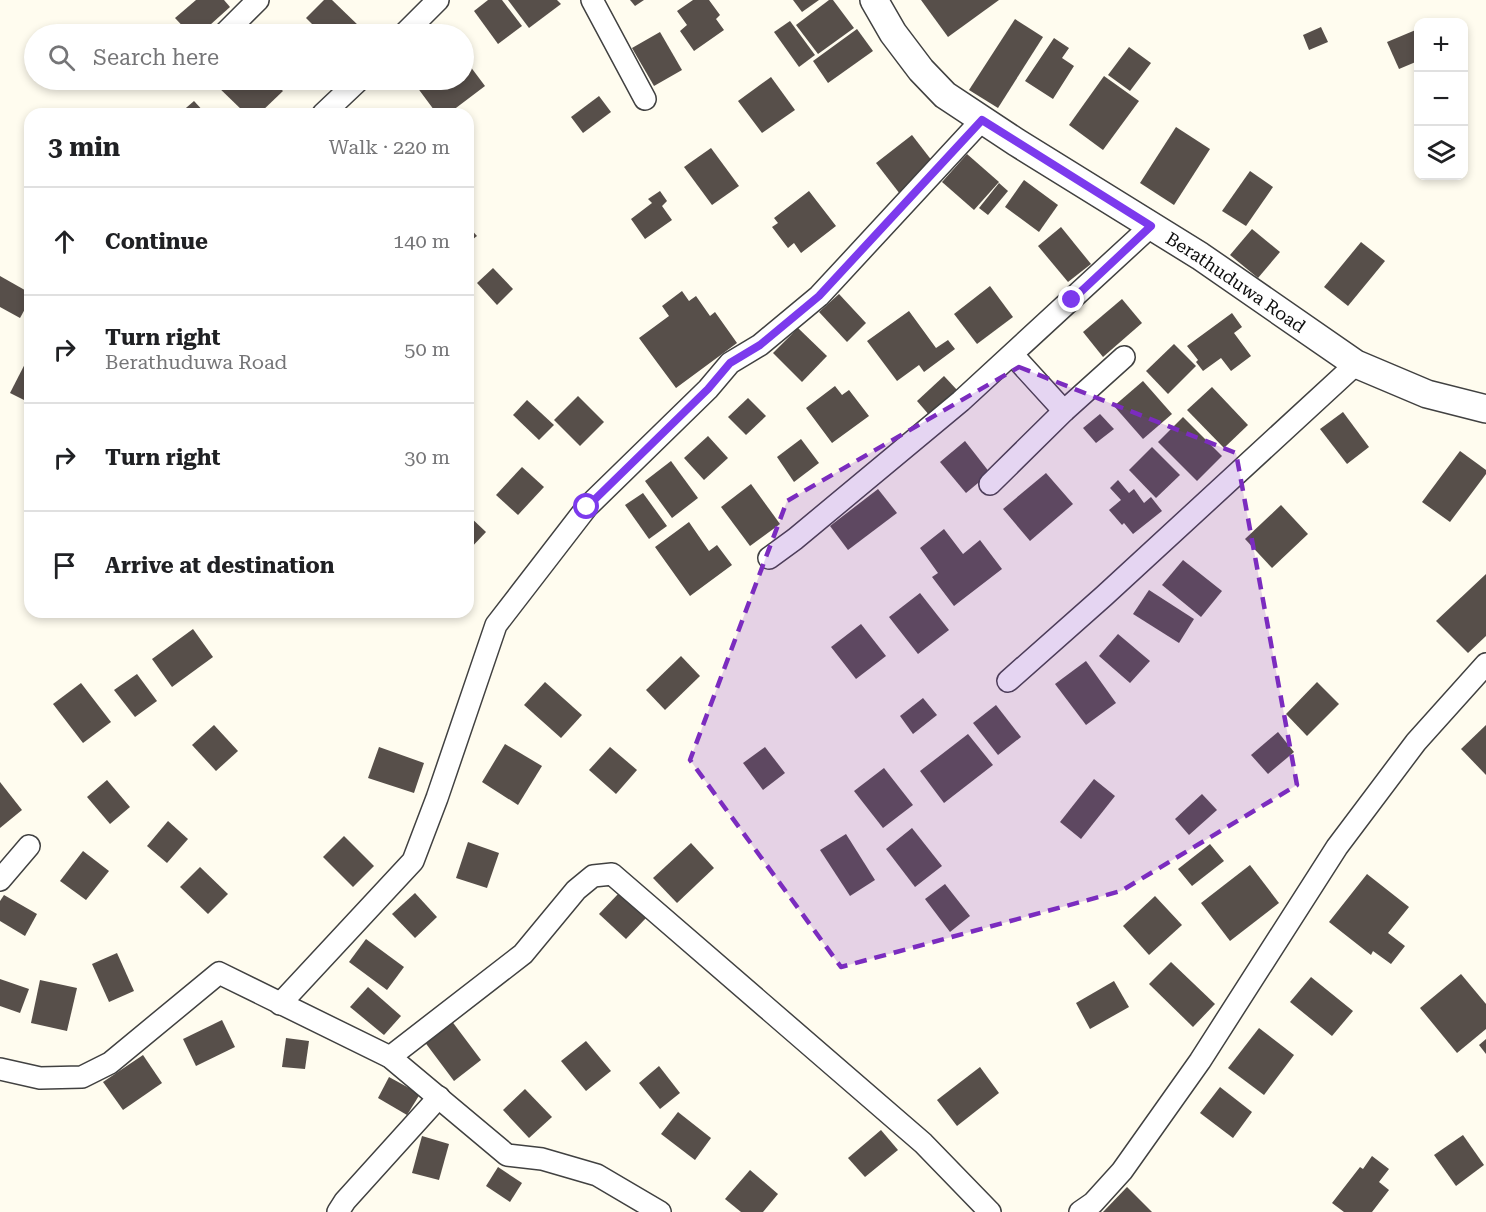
<!DOCTYPE html>
<html lang="en">
<head>
<meta charset="utf-8">
<style>
  :root { --surface:#fff; --page:#f2f2f2; --text:#202124; --muted:#757577; --line:#e0e0e0 }
  body { margin:0; font-family:"Roboto Serif",serif; background:var(--page); color:var(--text) }
  .controls { position:absolute; right:18px; top:18px; display:grid; overflow:hidden; border-radius:12px; box-shadow:0 3px 9px #0003 }
  .controls button { width:54px; height:54px; display:grid; place-items:center; padding:0; border:0; border-bottom:2px solid var(--line); background:var(--surface); color:var(--text); font:30px sans-serif }
  .stop { position:absolute; width:18px; height:18px; margin:-14px; border:4px solid #7c3aed; border-radius:50%; background:#fff }
  .stop.end { background:#7c3aed; border-color:#fff; box-shadow:0 2px 6px #0008 }
  .list { margin:0; padding:0; list-style:none }
  h2 { display:flex; justify-content:space-between; align-items:center; height:78px; margin:0; padding:0 24px; font-size:26px }
  h2 small { font-size:20px; font-weight:400; color:var(--muted) }
  .list li { display:grid; grid-template-columns:39px 1fr auto; gap:18px; align-items:center; box-sizing:border-box; height:108px; padding:0 24px; border-top:2px solid var(--line) }
  .list b { display:block; font-size:22px; white-space:nowrap }
  .list p { margin:0; font-size:20px; white-space:nowrap; color:var(--muted) }
  .list em { font-size:20px; font-style:normal; color:var(--muted) }
  .icon { flex:none; width:33px; height:33px; fill:none; stroke:currentColor; stroke-width:2; stroke-linecap:round; stroke-linejoin:round }
  .map { position:relative; flex:none; width:1486px; height:1212px; overflow:hidden }
  .search { position:absolute; background:var(--surface); box-shadow:0 3px 9px #0003; left:24px; top:24px; width:450px; height:66px; display:flex; align-items:center; gap:15px; box-sizing:border-box; padding:0 21px; border-radius:33px; color:var(--muted); font-size:22px }
  .panel { position:absolute; background:var(--surface); box-shadow:0 3px 9px #0003; left:24px; top:108px; width:450px; height:510px; border-radius:18px }
  .map>svg:first-child { display:block }
  .building { fill:#574f4a }
  .lines { fill:none; stroke-linecap:round; stroke-linejoin:round }
  .minor-casing { stroke:#414141; stroke-width:24 }
  .tertiary-casing { stroke:#414141; stroke-width:30 }
  .minor { stroke:#fff; stroke-width:21 }
  .tertiary { stroke:#fff; stroke-width:27 }
  .route { stroke:#7c3aed; stroke-width:8 }
  .marked { fill:#7b2cbf; fill-opacity:0.2; stroke:#7b2cbf; stroke-width:4.5; stroke-dasharray:12 8; stroke-linejoin:round }
  .labels { text-anchor:middle; dominant-baseline:central; stroke-width:6; stroke-linejoin:round; paint-order:stroke }
  .street-label { font-size:18px; fill:#0e0e0e; stroke:#fff }
</style>
</head>
<body>
<div class="map">
<svg width="1486" height="1212" viewBox="0 0 1486 1212">
  <rect width="100%" height="100%" fill="#fffcef"/>
  <g class="building">
    <polygon points="196,0 224,0 230,7 200,34 190,34 175,18"/>
    <polygon points="324,0 332,0 361,28 354,34 322,34 306,18"/>
    <polygon points="488,0 502,0 522,26 498,44 474,11"/>
    <polygon points="508,0 557,0 561,4 529,28"/>
    <polygon points="630,0 644,0 635,6"/>
    <polygon points="693,0 709,0 720,15 716,19 724,30 694,51 680,31 687,25 677,11"/>
    <polygon points="793,0 819,0 802,12"/>
    <polygon points="829,0 833,0 854,28 818,54 796,25"/>
    <polygon points="921,0 999,0 948,37"/>
    <polygon points="1015,19 1043,37 998,108 969,90"/>
    <polygon points="790,21 815,55 799,67 774,32"/>
    <polygon points="72,25 80,34 61,34"/>
    <polygon points="1321,27 1328,42 1309,50 1303,35"/>
    <polygon points="287,28 293,34 281,34"/>
    <polygon points="857,29 873,51 828,83 813,61"/>
    <polygon points="1418,29 1418,61 1399,69 1387,42"/>
    <polygon points="660,32 682,70 654,86 632,48"/>
    <polygon points="1054,38 1069,48 1062,58 1074,66 1053,99 1025,81"/>
    <polygon points="1129,47 1151,63 1130,91 1108,75"/>
    <polygon points="464,58 485,86 448,114 437,114 414,83 418,80 464,80"/>
    <polygon points="1104,76 1139,101 1103,150 1069,125"/>
    <polygon points="771,77 795,110 762,133 738,101"/>
    <polygon points="217,80 271,80 283,91 259,114 246,114 214,83"/>
    <polygon points="599,96 611,112 583,133 571,117"/>
    <polygon points="194,101 206,114 179,114"/>
    <polygon points="1176,127 1210,149 1174,205 1140,183"/>
    <polygon points="912,135 936,166 900,194 876,163"/>
    <polygon points="711,148 739,186 712,205 684,167"/>
    <polygon points="967,154 999,182 974,210 942,182"/>
    <polygon points="1250,171 1273,187 1246,226 1222,211"/>
    <polygon points="1024,180 1058,205 1039,232 1005,207"/>
    <polygon points="999,183 1008,191 988,215 979,208"/>
    <polygon points="660,191 667,201 662,206 672,220 645,239 631,219 652,203 648,199"/>
    <polygon points="809,191 836,226 801,253 794,243 788,248 772,227 778,223 774,218"/>
    <polygon points="468,226 477,236 468,243"/>
    <polygon points="1061,227 1091,264 1068,282 1038,246"/>
    <polygon points="1252,229 1280,252 1258,278 1230,255"/>
    <polygon points="1361,242 1385,261 1348,306 1324,287"/>
    <polygon points="493,268 513,289 497,305 477,283"/>
    <polygon points="0,276 30,293 30,300 20,318 0,307"/>
    <polygon points="990,286 1013,317 977,344 954,314"/>
    <polygon points="682,291 689,301 696,296 710,316 715,312 737,343 676,388 639,338 669,316 662,306"/>
    <polygon points="839,294 866,323 847,342 819,312"/>
    <polygon points="1122,299 1142,323 1103,357 1083,332"/>
    <polygon points="909,311 936,348 948,340 955,349 924,372 919,365 897,381 867,341"/>
    <polygon points="1232,313 1242,327 1234,333 1251,356 1231,371 1221,358 1203,371 1196,362 1198,360 1187,346"/>
    <polygon points="798,328 827,356 802,382 773,353"/>
    <polygon points="1174,344 1196,366 1168,394 1146,371"/>
    <polygon points="30,354 30,403 10,393"/>
    <polygon points="944,376 958,391 930,416 917,401"/>
    <polygon points="1143,381 1172,414 1143,439 1114,406"/>
    <polygon points="835,386 842,395 849,390 869,416 832,443 806,408"/>
    <polygon points="1212,387 1248,425 1224,448 1187,410"/>
    <polygon points="578,396 604,422 580,446 554,420"/>
    <polygon points="748,398 766,416 746,435 728,417"/>
    <polygon points="527,400 554,425 539,440 513,415"/>
    <polygon points="1343,412 1369,447 1347,464 1320,429"/>
    <polygon points="1100,414 1114,429 1096,443 1083,428"/>
    <polygon points="1183,417 1222,456 1197,481 1158,442"/>
    <polygon points="708,436 728,458 704,480 684,458"/>
    <polygon points="801,439 819,463 794,482 777,457"/>
    <polygon points="965,441 990,473 966,493 940,462"/>
    <polygon points="1152,447 1180,475 1156,498 1129,470"/>
    <polygon points="1460,451 1486,470 1486,474 1450,522 1422,502"/>
    <polygon points="671,461 698,498 672,518 645,481"/>
    <polygon points="522,467 544,487 518,515 496,495"/>
    <polygon points="1046,473 1073,504 1030,541 1003,509"/>
    <polygon points="1118,480 1129,493 1134,489 1144,503 1151,497 1162,511 1133,534 1124,523 1122,525 1109,510 1121,500 1110,488"/>
    <polygon points="751,484 780,524 750,546 721,507"/>
    <polygon points="878,489 897,513 848,550 830,526"/>
    <polygon points="643,493 667,526 649,539 625,505"/>
    <polygon points="1281,505 1308,534 1272,568 1245,539"/>
    <polygon points="468,515 486,532 468,551"/>
    <polygon points="689,522 709,551 717,545 732,565 690,596 655,547"/>
    <polygon points="944,529 963,554 980,540 1002,569 954,606 932,577 938,573 920,548"/>
    <polygon points="1183,560 1222,591 1201,617 1162,585"/>
    <polygon points="1486,574 1486,636 1468,653 1436,621"/>
    <polygon points="1149,590 1194,619 1179,643 1133,614"/>
    <polygon points="920,593 949,630 918,654 889,617"/>
    <polygon points="861,624 886,656 856,679 831,647"/>
    <polygon points="193,629 213,657 172,687 152,659"/>
    <polygon points="1118,634 1150,661 1130,683 1099,656"/>
    <polygon points="681,656 700,676 665,710 646,690"/>
    <polygon points="1086,661 1116,703 1086,725 1055,684"/>
    <polygon points="137,674 157,701 135,717 114,690"/>
    <polygon points="545,682 582,715 561,738 524,705"/>
    <polygon points="1317,682 1339,704 1307,736 1286,714"/>
    <polygon points="81,683 111,722 83,743 53,704"/>
    <polygon points="923,698 937,715 913,734 900,716"/>
    <polygon points="996,705 1021,737 998,755 973,723"/>
    <polygon points="214,725 238,751 216,771 192,745"/>
    <polygon points="1486,725 1486,775 1461,749"/>
    <polygon points="1278,732 1294,752 1268,774 1251,755"/>
    <polygon points="968,734 993,765 944,803 920,771"/>
    <polygon points="505,744 542,766 518,805 482,782"/>
    <polygon points="379,747 424,763 414,793 368,778"/>
    <polygon points="610,747 637,770 616,794 589,770"/>
    <polygon points="765,747 785,773 763,790 743,763"/>
    <polygon points="884,768 913,805 883,828 854,791"/>
    <polygon points="1094,779 1115,796 1081,839 1060,822"/>
    <polygon points="107,780 130,807 110,824 87,797"/>
    <polygon points="0,782 22,810 0,828"/>
    <polygon points="1202,794 1217,810 1189,835 1175,819"/>
    <polygon points="168,821 188,839 167,863 147,846"/>
    <polygon points="912,828 942,866 915,887 886,849"/>
    <polygon points="846,834 875,880 850,896 820,850"/>
    <polygon points="344,836 374,866 353,887 323,857"/>
    <polygon points="468,842 499,853 487,888 456,878"/>
    <polygon points="691,843 714,868 677,903 653,878"/>
    <polygon points="1210,844 1224,861 1192,886 1178,869"/>
    <polygon points="83,851 109,871 86,900 60,881"/>
    <polygon points="1250,865 1279,903 1230,941 1201,903"/>
    <polygon points="200,867 228,894 208,914 180,887"/>
    <polygon points="1367,874 1409,907 1388,933 1405,946 1391,964 1373,951 1371,955 1329,922"/>
    <polygon points="945,884 970,916 950,932 925,899"/>
    <polygon points="415,893 437,917 415,938 392,914"/>
    <polygon points="619,893 646,918 626,939 599,914"/>
    <polygon points="4,895 37,914 25,936 0,921 0,901"/>
    <polygon points="1155,896 1182,925 1149,955 1123,926"/>
    <polygon points="366,939 404,967 387,990 349,962"/>
    <polygon points="117,953 134,991 109,1002 92,964"/>
    <polygon points="1171,962 1215,1004 1193,1027 1149,984"/>
    <polygon points="1461,974 1486,1004 1486,1029 1457,1053 1420,1008"/>
    <polygon points="1311,977 1353,1011 1332,1036 1290,1002"/>
    <polygon points="0,979 29,989 20,1013 0,1006"/>
    <polygon points="40,980 77,988 67,1031 31,1023"/>
    <polygon points="1114,981 1129,1007 1090,1029 1076,1003"/>
    <polygon points="368,987 401,1016 384,1035 350,1007"/>
    <polygon points="222,1020 235,1047 196,1066 183,1039"/>
    <polygon points="451,1020 481,1060 454,1081 424,1041"/>
    <polygon points="1259,1028 1294,1055 1264,1095 1228,1068"/>
    <polygon points="286,1038 309,1041 305,1069 282,1067"/>
    <polygon points="1486,1039 1486,1054 1479,1045"/>
    <polygon points="586,1041 611,1071 586,1091 561,1061"/>
    <polygon points="143,1055 162,1083 123,1110 103,1082"/>
    <polygon points="659,1066 680,1093 660,1109 639,1083"/>
    <polygon points="980,1067 999,1093 957,1126 937,1100"/>
    <polygon points="389,1077 420,1094 407,1115 378,1098"/>
    <polygon points="1220,1087 1252,1112 1233,1138 1200,1113"/>
    <polygon points="525,1089 552,1117 529,1138 503,1110"/>
    <polygon points="678,1112 711,1138 695,1160 661,1134"/>
    <polygon points="881,1130 898,1150 865,1177 848,1158"/>
    <polygon points="1463,1135 1484,1165 1456,1186 1434,1155"/>
    <polygon points="422,1136 449,1144 439,1180 412,1173"/>
    <polygon points="1372,1156 1389,1169 1379,1182 1389,1190 1372,1212 1344,1212 1332,1203 1360,1167 1363,1169"/>
    <polygon points="498,1167 522,1183 510,1202 486,1186"/>
    <polygon points="750,1170 778,1194 763,1212 741,1212 725,1199"/>
    <polygon points="1127,1187 1152,1212 1103,1212"/>
  </g>
  <g class="lines">
    <g class="minor-casing">
      <g id="minor">
        <polyline points="592,0 645,99"/>
        <polyline points="224,34 258,0"/>
        <polyline points="404,34 438,0"/>
        <polyline points="323,114 359,80"/>
        <polyline points="1013,355 1064,411"/>
        <polyline points="990,484 1064,411 1124,357"/>
        <polyline points="769,558 795,539 961,401 1151,226"/>
        <polyline points="1008,681 1104,596 1356,364"/>
        <polyline points="0,880 29,846"/>
        <polyline points="280,1004 413,861 437,798 496,625 587,507 708,389 730,363 760,345 819,296 982,120"/>
        <polyline points="390,1057 523,954 576,890 593,876 612,874 923,1143 990,1212"/>
        <polyline points="0,1069 40,1078 82,1077 110,1063 219,973 390,1057 507,1155 542,1159 597,1175 660,1212"/>
        <polyline points="338,1212 345,1201 439,1097"/>
        <polyline points="1080,1212 1093,1203 1122,1171 1200,1061 1337,847 1416,742 1486,664"/>
      </g>
    </g>
    <g class="tertiary-casing">
      <g id="tertiary">
        <path id="s1" d="M874,0L893,33L921,70L945,95L1016,142L1200,256L1356,364L1427,394L1486,409"/>
      </g>
    </g>
    <use href="#minor" class="minor"/>
    <use href="#tertiary" class="tertiary"/>
  </g>
  <g class="lines">
    <polyline class="route" points="587,507 708,389 730,363 760,345 819,296 982,120 1151,226 1072,300"/>
  </g>
  <path class="marked" d="M1019,367L1236,453L1297,785L1121,891L841,967L690,760L787,501Z"/>
  <g class="labels">
    <g class="street-label">
      <text stroke="none"><textPath href="#s1" startOffset="465">Berathuduwa Road</textPath></text>
    </g>
  </g>
</svg>
<div class="controls">
<button>+</button>
<button>−</button>
<button><svg class="icon" aria-label="layers" viewBox="0 0 24 24"><path d="M12 4l9 5-9 5-9-5zM3 14l9 5 9-5"/></svg></button>
</div>
<div class="stop" style="left:587px;top:507px"></div>
<div class="stop end" style="left:1072px;top:300px"></div>
<div class="search"><svg class="icon" aria-label="search" viewBox="0 0 24 24"><circle cx="10" cy="10" r="6"/><path d="M15 15l6 6"/></svg>Search here</div>
<section class="panel">
<h2>3 min<small>Walk · 220 m</small></h2>
<ul class="list">
<li><svg class="icon" aria-label="ahead" viewBox="0 0 24 24"><path d="M12 20V5M6 11l6-6 6 6"/></svg><div><b>Continue</b></div><em>140 m</em></li>
<li><svg class="icon" aria-label="right" viewBox="0 0 24 24"><path d="M7 20v-9h11M14 6l5 5-5 5"/></svg><div><b>Turn right</b><p>Berathuduwa Road</p></div><em>50 m</em></li>
<li><svg class="icon" aria-label="right" viewBox="0 0 24 24"><path d="M7 20v-9h11M14 6l5 5-5 5"/></svg><div><b>Turn right</b></div><em>30 m</em></li>
<li><svg class="icon" aria-label="arrive" viewBox="0 0 24 24"><path d="M6 21V4h12l-3 4 3 4H6"/></svg><div><b>Arrive at destination</b></div></li>
</ul>
</section>
</div>
</body>
</html>
